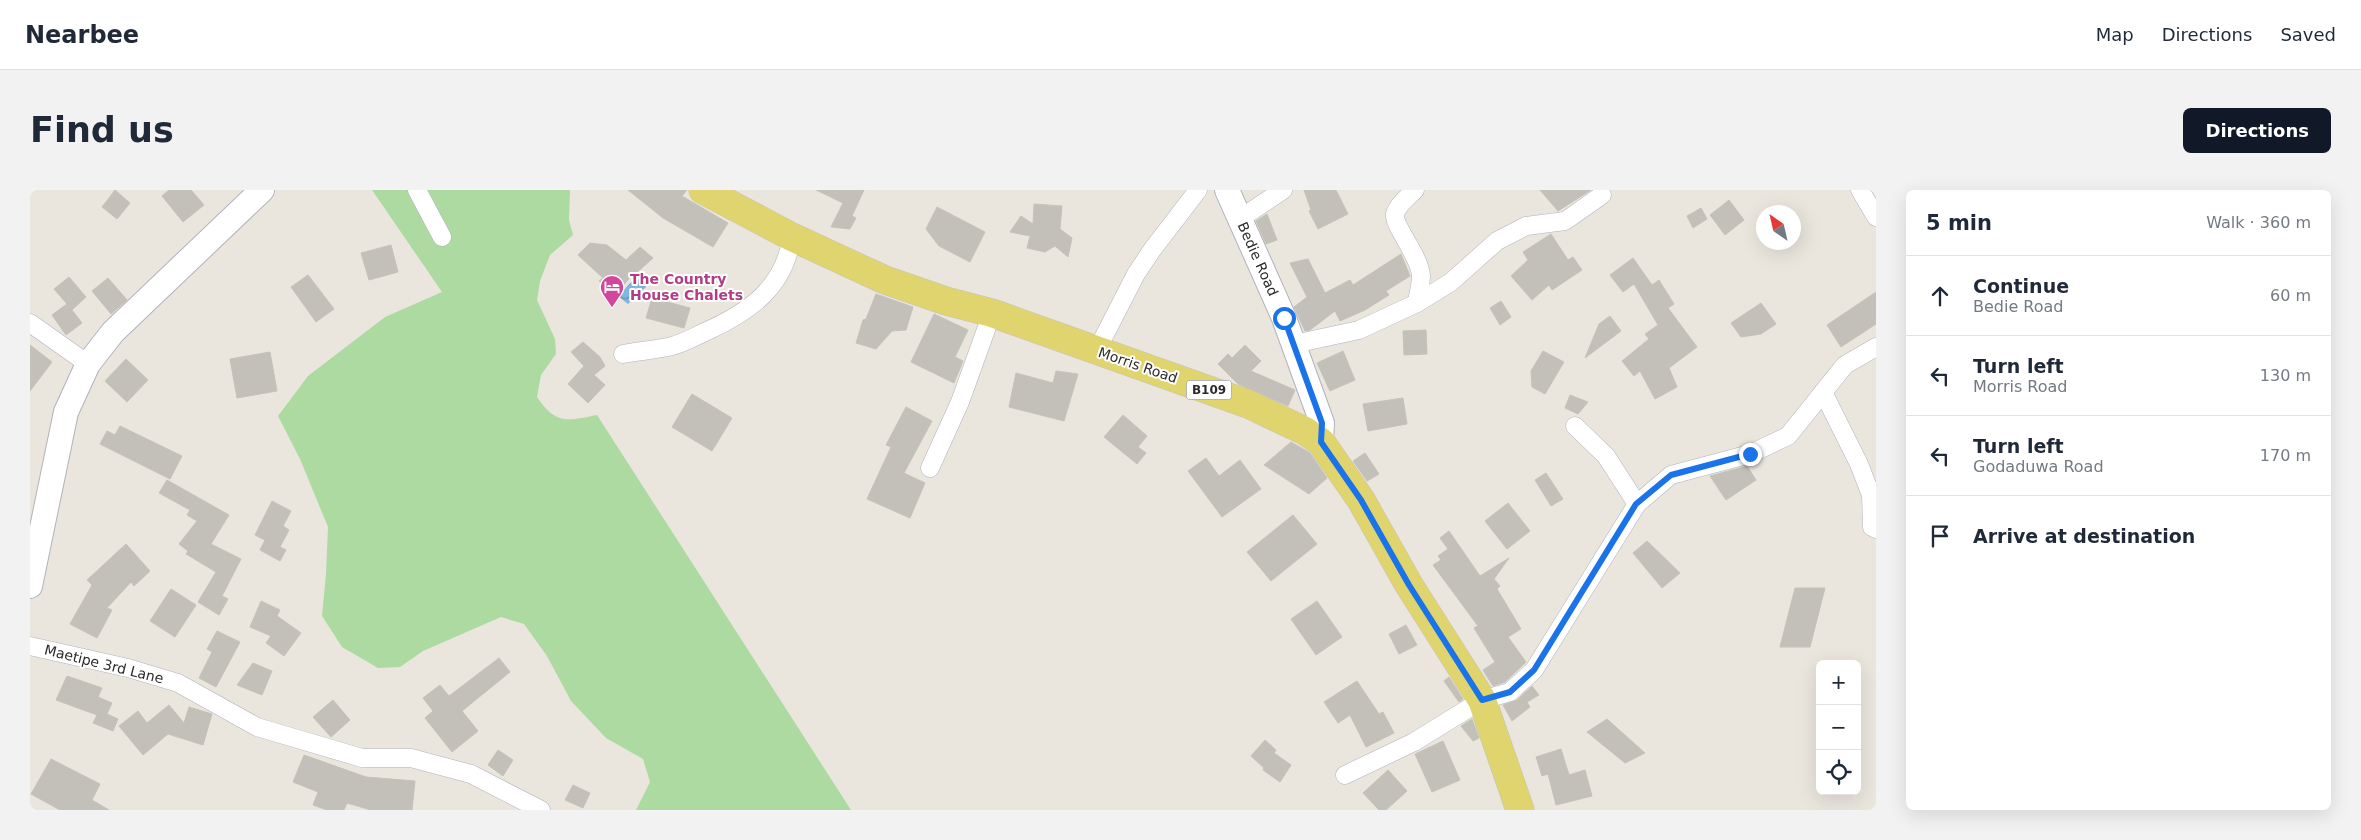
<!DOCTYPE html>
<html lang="en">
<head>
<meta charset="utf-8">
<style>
  :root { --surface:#fff; --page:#f2f2f3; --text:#1f2937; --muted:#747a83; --line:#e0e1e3; --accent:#111827 }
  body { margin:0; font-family:"DejaVu Sans",sans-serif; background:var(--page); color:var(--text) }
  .controls { position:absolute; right:15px; bottom:15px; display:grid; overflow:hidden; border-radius:8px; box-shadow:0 5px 20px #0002 }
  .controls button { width:45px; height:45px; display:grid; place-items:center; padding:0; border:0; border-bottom:1px solid var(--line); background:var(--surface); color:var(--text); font:25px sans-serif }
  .compass { position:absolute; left:1726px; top:15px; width:45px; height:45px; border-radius:50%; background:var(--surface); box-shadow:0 5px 20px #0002; rotate:326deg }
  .stop { position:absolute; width:15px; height:15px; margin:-11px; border:4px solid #1a73e8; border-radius:50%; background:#fff }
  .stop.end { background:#1a73e8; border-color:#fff; box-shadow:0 1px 5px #0008 }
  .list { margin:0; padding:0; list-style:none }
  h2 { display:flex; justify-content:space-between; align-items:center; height:65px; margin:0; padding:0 20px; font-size:21px }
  h2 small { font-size:16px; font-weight:400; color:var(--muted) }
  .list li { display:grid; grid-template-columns:32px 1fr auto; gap:15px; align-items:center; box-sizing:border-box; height:80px; padding:0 20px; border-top:1px solid var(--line) }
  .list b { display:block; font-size:19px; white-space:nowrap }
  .list p { margin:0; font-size:16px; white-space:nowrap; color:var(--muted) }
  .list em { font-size:16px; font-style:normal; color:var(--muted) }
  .icon { flex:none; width:28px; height:28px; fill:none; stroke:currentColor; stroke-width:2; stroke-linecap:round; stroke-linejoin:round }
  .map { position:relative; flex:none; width:1846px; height:620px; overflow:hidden; border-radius:8px }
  header { display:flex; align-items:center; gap:30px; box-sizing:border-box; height:70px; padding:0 25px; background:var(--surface); border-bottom:1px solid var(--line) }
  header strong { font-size:24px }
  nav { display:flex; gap:28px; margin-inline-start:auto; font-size:18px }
  .intro { display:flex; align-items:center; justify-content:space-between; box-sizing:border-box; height:120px; padding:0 30px }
  h1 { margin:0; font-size:35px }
  .button { padding:12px 22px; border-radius:8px; background:var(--accent); color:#fff; font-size:18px; font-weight:700 }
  main { display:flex; gap:30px; padding:0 30px }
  aside { flex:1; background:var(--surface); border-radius:8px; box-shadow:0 5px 20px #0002 }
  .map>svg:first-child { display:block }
  .grass { fill:#acdaa1 }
  .water { fill:url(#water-waves) }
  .building { fill:#c3c0b9; stroke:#c5c2b7 }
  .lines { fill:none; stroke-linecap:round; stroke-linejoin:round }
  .street-casing { stroke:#b1b2bc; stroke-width:19 }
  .secondary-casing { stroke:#b1b2bc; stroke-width:26 }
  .primary-casing { stroke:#c3c3c3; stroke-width:29 }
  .street { stroke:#fff; stroke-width:18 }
  .secondary { stroke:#fff; stroke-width:24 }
  .primary { stroke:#dfd46e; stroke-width:28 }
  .route { stroke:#1a73e8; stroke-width:6 }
  .labels { text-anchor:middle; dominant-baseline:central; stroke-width:4; stroke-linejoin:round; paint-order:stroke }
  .shield { fill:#fff; stroke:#6a6a6a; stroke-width:1 }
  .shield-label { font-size:12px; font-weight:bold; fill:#2a2a2a }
  .street-label { font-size:14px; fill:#2a2a2a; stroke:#fff }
  .hotel-label { font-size:14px; font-weight:bold; fill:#b23c85; stroke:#fff; text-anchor:start }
</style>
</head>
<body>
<header>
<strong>Nearbee</strong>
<nav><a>Map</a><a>Directions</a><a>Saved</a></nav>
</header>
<div class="intro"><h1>Find us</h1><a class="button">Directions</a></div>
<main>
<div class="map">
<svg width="1846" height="620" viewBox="0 0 1846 620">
  <defs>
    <pattern id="water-waves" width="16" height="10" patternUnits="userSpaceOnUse" patternTransform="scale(1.25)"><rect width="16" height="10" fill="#7eb7df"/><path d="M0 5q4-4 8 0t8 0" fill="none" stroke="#6795b5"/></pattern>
  </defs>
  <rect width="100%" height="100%" fill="#eae6de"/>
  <path class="grass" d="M342,0H540L539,30L543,45L520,65L510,91L507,110L525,149L526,164L511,185L507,207C526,235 537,231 567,225L821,620H606L620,592L613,569L576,548L541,511L517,466L494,434L471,427L393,461L370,477L348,478L312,457L292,426L296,384L298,337L270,269L248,226L278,186L355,127L412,102Z"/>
  <polygon class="water" points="606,87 616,97 598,114 588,106"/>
  <g class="building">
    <polygon points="85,0 100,13 87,29 72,17"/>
    <polygon points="139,0 161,0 174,15 153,32 132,6"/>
    <polygon points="598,0 657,0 652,6 698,33 683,57 633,28"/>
    <polygon points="786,0 834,0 822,26 826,28 820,39 801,37 813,13"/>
    <polygon points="1274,0 1306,0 1318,24 1288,39 1279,21 1281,20"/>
    <polygon points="1510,0 1561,0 1528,21"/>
    <polygon points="1699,10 1714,30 1695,45 1680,25"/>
    <polygon points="1004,14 1032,16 1030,39 1042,48 1038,67 1025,56 1015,62 997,58 1000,46 980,42 991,26 1003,34"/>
    <polygon points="907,17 955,42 940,72 909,56 896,39"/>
    <polygon points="1671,18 1677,29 1663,38 1657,26"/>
    <polygon points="1237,24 1247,50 1236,54 1226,31"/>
    <polygon points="1521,44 1538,70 1543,67 1552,80 1522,100 1519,95 1502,110 1481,86 1498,70 1493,62"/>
    <polygon points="560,53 577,55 596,70 610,57 623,68 603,86 602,85 586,104 569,91 573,88 548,65"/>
    <polygon points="361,55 368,82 339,90 331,63"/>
    <polygon points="1371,64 1380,86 1356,101 1359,105 1335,120 1310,131 1305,121 1280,140 1275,141 1264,117 1277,107 1260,73 1278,69 1295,103 1320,90 1323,95"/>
    <polygon points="1603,68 1622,95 1629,90 1644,114 1638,118 1667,157 1639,178 1647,197 1625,209 1610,181 1604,186 1592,171 1619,149 1615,144 1628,135 1604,94 1593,102 1580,85"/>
    <polygon points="278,85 304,119 286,132 261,97"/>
    <polygon points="39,87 56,107 42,120 52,133 36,145 22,125 37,114 24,99"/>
    <polygon points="78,88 97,110 81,124 62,101"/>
    <polygon points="1846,102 1846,134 1811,157 1797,135"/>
    <polygon points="846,104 883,117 876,140 862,141 846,159 826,153 833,130 836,129"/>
    <polygon points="622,108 660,118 654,138 616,128"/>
    <polygon points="1471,111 1481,127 1470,135 1460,118"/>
    <polygon points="1731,113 1746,134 1731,144 1711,147 1701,133"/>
    <polygon points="904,124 938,140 925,167 933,171 924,193 881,172"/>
    <polygon points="1580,126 1591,141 1555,168 1569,134"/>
    <polygon points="1396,140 1397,164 1374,165 1373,141"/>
    <polygon points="553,152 570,167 575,176 564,185 575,195 558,213 538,194 554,176 541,162"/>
    <polygon points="0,155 22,172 0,201"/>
    <polygon points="1215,155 1231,171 1221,181 1265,200 1258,216 1208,194 1188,174 1198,164 1202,168"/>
    <polygon points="1313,161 1325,190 1300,201 1287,173"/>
    <polygon points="1513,161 1534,172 1515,204 1502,197 1501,181"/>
    <polygon points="240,162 247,201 207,208 200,169"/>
    <polygon points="96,169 118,190 97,212 75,191"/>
    <polygon points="1026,181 1048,184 1034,231 979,217 986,183 1023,193"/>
    <polygon points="662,204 702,228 682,261 642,237"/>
    <polygon points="1540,205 1558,212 1548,224 1535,218"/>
    <polygon points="1373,208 1377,234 1338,241 1333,214"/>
    <polygon points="876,217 902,231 874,283 895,293 880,328 837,309 861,257 856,255"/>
    <polygon points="1093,225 1117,246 1108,257 1116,263 1107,274 1074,247"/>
    <polygon points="90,236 152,266 140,289 70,254 77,241 85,245"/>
    <polygon points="1261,252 1280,263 1297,288 1279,304 1234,275"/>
    <polygon points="1335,263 1349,284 1337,291 1323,271"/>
    <polygon points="1176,268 1189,286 1210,270 1231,299 1192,327 1158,281"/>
    <polygon points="1717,276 1726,290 1696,310 1680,286"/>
    <polygon points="1516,283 1533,309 1521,316 1505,290"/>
    <polygon points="137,290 199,325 181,354 211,369 192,406 198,409 189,425 168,412 186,382 156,364 158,361 149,354 167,331 157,325 160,320 129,303"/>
    <polygon points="242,311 261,321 253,336 259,340 250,357 256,360 250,371 230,360 235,350 225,345"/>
    <polygon points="1478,313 1500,341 1477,359 1455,331"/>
    <polygon points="1263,325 1287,354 1241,391 1217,362"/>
    <polygon points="1419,341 1450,386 1479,368 1464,389 1470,396 1467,399 1491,439 1478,447 1496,472 1475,492 1463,496 1453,480 1465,472 1444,438 1448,436 1403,375 1411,370 1408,366 1418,359 1410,348"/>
    <polygon points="1617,351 1650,383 1632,398 1603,363"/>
    <polygon points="96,354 120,381 104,396 101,392 77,418 82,420 67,448 40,434 62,395 57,390"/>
    <polygon points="1765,398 1795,398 1780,457 1750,457"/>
    <polygon points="141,399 166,415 145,447 120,431"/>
    <polygon points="231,411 250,420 247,426 271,443 254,466 236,453 241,446 220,437"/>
    <polygon points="1287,411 1312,447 1286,465 1261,429"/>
    <polygon points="1376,435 1387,455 1369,464 1359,444"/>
    <polygon points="187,441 210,452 186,497 169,488 182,462 177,459"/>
    <polygon points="469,468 480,482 432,521 448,541 422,562 395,528 403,521 393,508 410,495 419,506"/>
    <polygon points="223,473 242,481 232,505 207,495"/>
    <polygon points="37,486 72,498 68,507 82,513 77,524 88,529 83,541 63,533 67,525 26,510"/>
    <polygon points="1419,487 1433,509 1429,512 1414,491"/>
    <polygon points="1327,491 1349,524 1353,522 1364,543 1336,557 1320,525 1308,533 1294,512"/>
    <polygon points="1502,496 1509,505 1497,512 1500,517 1482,531 1473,515 1487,510"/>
    <polygon points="303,510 320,530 301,547 283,527"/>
    <polygon points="139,515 154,533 159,517 182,524 173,555 138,544 113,565 89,536 108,521 117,533"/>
    <polygon points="1442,529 1449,548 1443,551 1431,536"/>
    <polygon points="1577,529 1615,563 1595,573 1557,542"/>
    <polygon points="1235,550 1246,560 1244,563 1261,575 1250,592 1233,580 1234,578 1221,566"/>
    <polygon points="1413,551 1430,590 1402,602 1385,564"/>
    <polygon points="1531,559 1539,585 1555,580 1562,606 1526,615 1518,584 1512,586 1506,567"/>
    <polygon points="468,560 483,570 473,586 458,575"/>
    <polygon points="274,565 336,587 385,591 382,620 341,620 317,613 314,620 297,620 283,615 288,602 263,592"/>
    <polygon points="21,569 70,594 62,610 79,620 30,620 1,604"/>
    <polygon points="1358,580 1377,601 1356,620 1349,620 1333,603"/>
    <polygon points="543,595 560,603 553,618 535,610"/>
  </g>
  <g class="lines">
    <g class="street-casing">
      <g id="street">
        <polyline points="387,0 412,47"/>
        <path d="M1385,0C1378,7 1368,14 1365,24C1363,36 1390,66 1391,86C1391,94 1388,105 1387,113"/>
        <polyline points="1830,0 1846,27"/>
        <polyline points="1211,28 1253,0"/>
        <polyline points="0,133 58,174"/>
        <polyline points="1264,154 1329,140 1387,113 1421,92 1467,51 1496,36 1535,31 1572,5"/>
        <polyline points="1067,160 1106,84 1122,60 1168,0"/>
        <path d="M593,164C609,161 626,160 642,156C654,153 666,146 677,141C721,121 754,97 762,47"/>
        <polyline points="1793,202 1829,274 1841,305 1842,337 1846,339"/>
        <polyline points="1545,236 1576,266 1607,314"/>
        <polyline points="900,278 930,212 962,123"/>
        <polyline points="0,456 98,478 148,493 227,537 332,568 381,568 441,584 511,620"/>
        <polyline points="1315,585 1384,552 1452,510 1480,502 1504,480 1607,314 1641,285 1720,264 1758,246 1815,175 1846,157"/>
      </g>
    </g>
    <g class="secondary-casing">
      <g id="secondary">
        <polyline points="1197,0 1254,128 1292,233 1291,252"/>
        <polyline points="0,396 36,222 58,174 83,142 232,0"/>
      </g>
    </g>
    <g class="primary-casing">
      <polyline id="primary" points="673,0 762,47 855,90 916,111 962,123 1218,214 1275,241 1291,252 1331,310 1379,395 1452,510 1490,620"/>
    </g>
    <use href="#street" class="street"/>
    <use href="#secondary" class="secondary"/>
    <use href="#primary" class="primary"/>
  </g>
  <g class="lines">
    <polyline class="route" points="1254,128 1292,233 1291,252 1331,310 1379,395 1452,510 1480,502 1504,480 1606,314 1641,285 1720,264"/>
  </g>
  <defs>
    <g id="hotel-pin" transform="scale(1.25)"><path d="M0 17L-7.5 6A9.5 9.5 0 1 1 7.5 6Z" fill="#d1479c" stroke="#fff"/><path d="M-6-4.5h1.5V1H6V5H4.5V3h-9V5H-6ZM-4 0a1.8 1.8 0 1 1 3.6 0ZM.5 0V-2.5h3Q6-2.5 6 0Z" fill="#fff"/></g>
  </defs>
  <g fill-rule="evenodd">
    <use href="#hotel-pin" x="582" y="97"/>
  </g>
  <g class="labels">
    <rect class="shield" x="1156.5" y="190.5" width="45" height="19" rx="4"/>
    <g class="shield-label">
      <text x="1179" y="200">B109</text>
    </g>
    <g class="street-label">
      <text transform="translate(1228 69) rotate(66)">Bedie Road</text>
      <text transform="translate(1108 175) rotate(19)">Morris Road</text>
      <text transform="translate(74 474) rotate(14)">Maetipe 3rd Lane</text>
    </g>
    <g class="hotel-label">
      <text x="600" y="89">The Country<tspan x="600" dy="16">House Chalets</tspan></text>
    </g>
  </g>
</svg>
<div class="controls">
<button>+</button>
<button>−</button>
<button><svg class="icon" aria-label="locate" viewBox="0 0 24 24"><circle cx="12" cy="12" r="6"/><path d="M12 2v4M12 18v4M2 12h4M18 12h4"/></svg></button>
</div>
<svg class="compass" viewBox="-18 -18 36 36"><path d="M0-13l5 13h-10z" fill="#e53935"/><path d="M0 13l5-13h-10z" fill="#747a83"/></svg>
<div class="stop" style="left:1254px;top:128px"></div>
<div class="stop end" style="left:1720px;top:264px"></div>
</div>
<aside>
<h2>5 min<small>Walk · 360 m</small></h2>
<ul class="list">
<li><svg class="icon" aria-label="ahead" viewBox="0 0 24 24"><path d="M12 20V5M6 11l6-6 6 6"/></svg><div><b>Continue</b><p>Bedie Road</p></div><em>60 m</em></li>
<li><svg class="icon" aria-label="left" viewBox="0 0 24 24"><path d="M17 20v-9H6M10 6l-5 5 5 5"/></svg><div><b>Turn left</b><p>Morris Road</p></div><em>130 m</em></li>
<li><svg class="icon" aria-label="left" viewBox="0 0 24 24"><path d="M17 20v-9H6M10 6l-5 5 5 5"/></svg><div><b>Turn left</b><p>Godaduwa Road</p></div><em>170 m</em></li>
<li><svg class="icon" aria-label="arrive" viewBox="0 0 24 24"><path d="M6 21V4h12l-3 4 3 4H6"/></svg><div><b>Arrive at destination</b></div></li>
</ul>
</aside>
</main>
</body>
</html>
